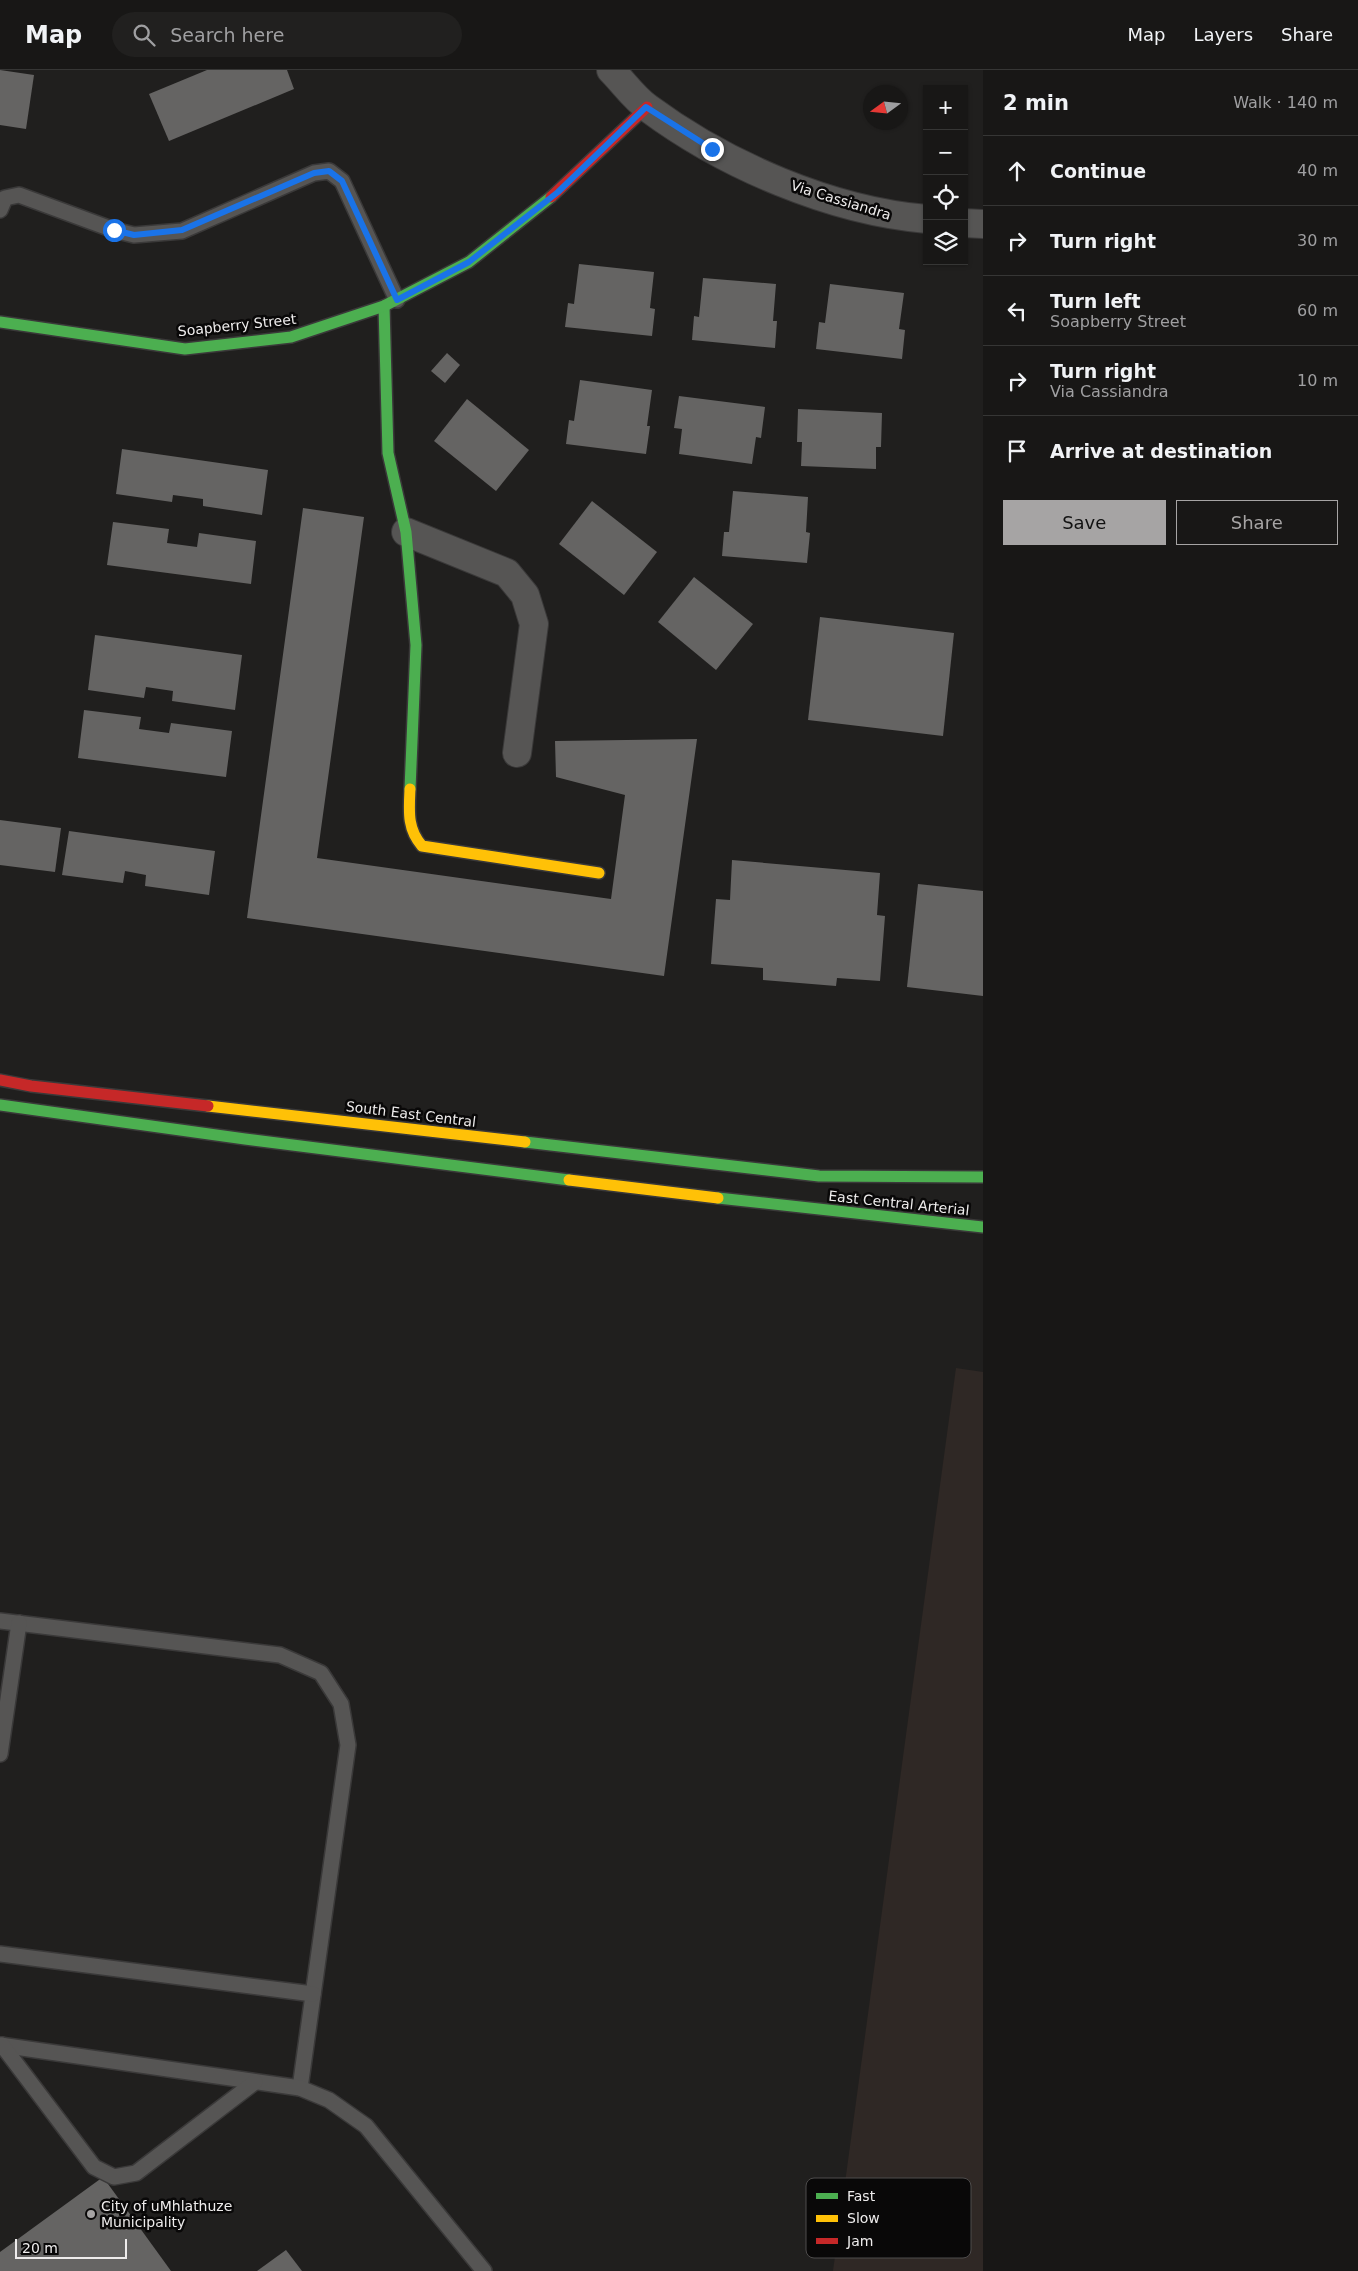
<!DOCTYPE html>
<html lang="en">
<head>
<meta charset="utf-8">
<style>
  :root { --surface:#181716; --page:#21201f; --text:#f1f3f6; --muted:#9f9fa1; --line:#363635; --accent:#a6a4a4 }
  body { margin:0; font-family:"DejaVu Sans",sans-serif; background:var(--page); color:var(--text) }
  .controls { position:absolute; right:15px; top:15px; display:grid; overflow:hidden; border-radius:0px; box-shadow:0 1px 4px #0004 }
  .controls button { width:45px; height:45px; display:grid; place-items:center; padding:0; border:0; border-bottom:1px solid var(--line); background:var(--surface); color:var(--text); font:25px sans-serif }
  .compass { position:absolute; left:863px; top:15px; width:45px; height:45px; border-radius:50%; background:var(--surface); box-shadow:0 1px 4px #0004; rotate:255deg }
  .scale { position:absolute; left:15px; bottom:12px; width:112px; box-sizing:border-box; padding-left:5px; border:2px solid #eeecec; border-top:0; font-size:14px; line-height:18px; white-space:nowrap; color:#eeecec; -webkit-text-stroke:4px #090808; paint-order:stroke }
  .stop { position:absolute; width:15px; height:15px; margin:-11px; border:4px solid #1a73e8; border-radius:50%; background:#fff }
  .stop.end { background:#1a73e8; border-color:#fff; box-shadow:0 1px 5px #0008 }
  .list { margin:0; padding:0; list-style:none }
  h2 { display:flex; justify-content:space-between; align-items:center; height:65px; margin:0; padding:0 20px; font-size:21px }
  h2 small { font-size:16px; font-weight:400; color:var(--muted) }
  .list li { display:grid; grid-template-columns:32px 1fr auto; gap:15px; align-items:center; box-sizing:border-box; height:70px; padding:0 20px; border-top:1px solid var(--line) }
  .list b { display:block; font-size:19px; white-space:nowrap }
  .list p { margin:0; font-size:16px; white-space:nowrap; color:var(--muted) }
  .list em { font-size:16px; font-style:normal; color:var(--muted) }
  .actions { display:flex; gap:10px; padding:15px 20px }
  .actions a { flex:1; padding:11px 0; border:1px solid var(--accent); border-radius:0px; text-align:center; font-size:18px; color:var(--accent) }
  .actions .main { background:var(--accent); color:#111 }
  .icon { flex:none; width:28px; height:28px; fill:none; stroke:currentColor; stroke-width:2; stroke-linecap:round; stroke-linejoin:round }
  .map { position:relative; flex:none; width:983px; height:2201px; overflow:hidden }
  header { display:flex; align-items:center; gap:30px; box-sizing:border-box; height:70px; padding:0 25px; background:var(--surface); border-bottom:1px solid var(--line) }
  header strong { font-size:24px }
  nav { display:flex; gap:28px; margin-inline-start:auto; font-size:18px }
  .search { width:350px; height:45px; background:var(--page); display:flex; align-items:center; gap:12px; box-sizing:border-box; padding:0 18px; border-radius:28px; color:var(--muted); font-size:19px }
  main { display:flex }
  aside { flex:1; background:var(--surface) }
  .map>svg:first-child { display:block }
  .built { fill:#2f2825 }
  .building { fill:#656463 }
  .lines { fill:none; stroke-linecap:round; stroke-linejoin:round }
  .lane-casing { stroke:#3a3939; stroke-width:18 }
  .street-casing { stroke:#3a3939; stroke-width:30 }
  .fast-casing { stroke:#3a3939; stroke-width:14 }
  .slow-casing { stroke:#3a3939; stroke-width:14 }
  .jam-casing { stroke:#3a3939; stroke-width:14 }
  .lane { stroke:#565554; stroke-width:15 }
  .street { stroke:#565554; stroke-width:28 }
  .fast { stroke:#4caf50; stroke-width:11 }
  .slow { stroke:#ffc107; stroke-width:11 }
  .jam { stroke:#c62828; stroke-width:11 }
  .route { stroke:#1a73e8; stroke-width:6 }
  .poi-dot { fill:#a6a4a4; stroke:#090808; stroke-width:2 }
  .labels { text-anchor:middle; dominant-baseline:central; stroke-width:5; stroke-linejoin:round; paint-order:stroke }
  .street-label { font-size:14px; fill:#eeecec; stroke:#090808 }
  .poi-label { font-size:14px; fill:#eeecec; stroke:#090808; text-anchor:start }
  .key { fill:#090808; stroke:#4e4c4c; stroke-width:1 }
  .key-label { font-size:14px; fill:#eeecec }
</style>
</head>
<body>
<header>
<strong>Map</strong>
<div class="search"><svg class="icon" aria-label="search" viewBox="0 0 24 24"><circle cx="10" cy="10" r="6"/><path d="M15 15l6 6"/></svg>Search here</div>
<nav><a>Map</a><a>Layers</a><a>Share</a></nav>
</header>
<main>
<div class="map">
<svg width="983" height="2201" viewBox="0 0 983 2201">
  <rect width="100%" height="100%" fill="#201f1e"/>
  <polygon class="built" points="956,1298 983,1302 983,2201 833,2201"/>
  <g class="building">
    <polygon points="0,0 34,5 26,59 0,55"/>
    <polygon points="207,0 287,0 294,19 169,71 149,24"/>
    <polygon points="579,194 654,202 650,238 655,239 652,266 565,257 568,233 574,234"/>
    <polygon points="703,208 776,214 773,251 777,251 775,278 692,270 694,246 699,247"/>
    <polygon points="830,214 904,223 899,259 905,260 902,289 816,279 819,252 825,253"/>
    <polygon points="447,283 460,295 445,313 431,301"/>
    <polygon points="580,310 652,320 647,356 650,356 646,384 566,374 569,350 574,351"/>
    <polygon points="679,326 765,337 761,368 756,367 752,394 679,384 682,359 674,358"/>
    <polygon points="467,329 529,380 496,421 434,371"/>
    <polygon points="798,339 882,343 881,377 876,377 876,399 801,396 802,372 797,372"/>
    <polygon points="122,379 268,400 262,445 203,436 203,429 173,425 172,432 116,424"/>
    <polygon points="733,421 808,427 806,462 810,463 807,493 722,486 724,462 729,462"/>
    <polygon points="592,431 657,482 624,525 559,474"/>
    <polygon points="303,438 364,447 317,788 611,829 625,725 556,707 555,671 697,669 664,906 247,848"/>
    <polygon points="113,452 169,459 167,473 197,477 199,463 256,471 251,514 107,495"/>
    <polygon points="694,507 753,554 716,600 658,552"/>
    <polygon points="820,547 954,563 943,666 808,650"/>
    <polygon points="95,565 242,585 235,640 172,631 173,621 146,617 144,628 88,620"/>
    <polygon points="84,640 141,647 139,659 169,663 171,653 232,661 226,707 78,688"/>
    <polygon points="0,750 61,758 55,802 0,795"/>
    <polygon points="69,761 215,781 209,825 145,816 146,805 125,801 123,813 62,805"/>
    <polygon points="732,790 880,803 877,845 885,846 880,911 837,908 836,916 763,910 763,898 711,894 716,829 730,830"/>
    <polygon points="918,814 983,821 983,926 907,917"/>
    <polygon points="103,2107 171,2201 0,2201 0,2182"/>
    <polygon points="286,2180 302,2201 257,2201"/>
  </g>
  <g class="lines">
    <g class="lane-casing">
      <g id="lane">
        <polyline points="0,140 5,128 19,125 114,160 134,165 182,161 314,103 329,101 342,111 397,230"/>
        <polyline points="0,1551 280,1585 321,1603 341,1634 348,1675 300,2018"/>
        <polyline points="0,1684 19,1553"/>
        <polyline points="0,1884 313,1924"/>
        <polyline points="0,1975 300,2018 329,2030 366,2056 484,2201"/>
        <polyline points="2,1975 94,2097 114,2107 136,2103 255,2012"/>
      </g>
    </g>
    <g class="street-casing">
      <g id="street">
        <path d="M611,0C623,12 634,28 648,38C725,95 831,141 927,149"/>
        <polyline points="964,153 983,154"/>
        <polyline points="406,462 507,503 525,525 534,554 517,683"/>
      </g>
    </g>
    <g class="fast-casing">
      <g id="fast">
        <polyline points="384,236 388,383 406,462 416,575 410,719"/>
        <polyline points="0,252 185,279 291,267 384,236 469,192 551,127"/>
        <polyline points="0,1035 245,1069 569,1110"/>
        <polyline points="525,1072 819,1106 983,1107"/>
        <polyline points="718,1128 983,1157"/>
      </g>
    </g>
    <g class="slow-casing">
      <g id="slow">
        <path d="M410,719C409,741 407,759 422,776L599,803"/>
        <polyline points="208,1036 525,1072"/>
        <polyline points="569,1110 718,1128"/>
      </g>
    </g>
    <g class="jam-casing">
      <g id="jam">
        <polyline points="551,127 647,37"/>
        <polyline points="0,1010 31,1016 208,1036"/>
      </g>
    </g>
    <use href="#lane" class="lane"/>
    <use href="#street" class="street"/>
    <use href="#fast" class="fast"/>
    <use href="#slow" class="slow"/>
    <use href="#jam" class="jam"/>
  </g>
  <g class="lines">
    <polyline class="route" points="114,160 134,165 182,160 314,103 329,101 342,111 397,230 469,192 558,122 646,37 712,79"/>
  </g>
  <circle class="poi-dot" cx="91" cy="2144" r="5"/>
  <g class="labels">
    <g class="street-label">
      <text transform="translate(841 130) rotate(17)">Via Cassiandra</text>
      <text transform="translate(237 255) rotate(-6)">Soapberry Street</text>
      <text transform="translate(411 1044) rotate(7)">South East Central</text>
      <text transform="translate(899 1133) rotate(6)">East Central Arterial</text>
    </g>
    <g class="poi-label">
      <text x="101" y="2136">City of uMhlathuze<tspan x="101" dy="16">Municipality</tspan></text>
    </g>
  </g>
  <rect x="806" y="2108" width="165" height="80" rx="8" class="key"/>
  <rect x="816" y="2123" width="22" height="6" fill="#4caf50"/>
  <rect x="816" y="2145" width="22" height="7" fill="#ffc107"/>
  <rect x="816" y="2168" width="22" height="6" fill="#c62828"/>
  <g class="key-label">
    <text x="847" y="2131">Fast</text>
    <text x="847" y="2153">Slow</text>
    <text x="847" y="2176">Jam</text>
  </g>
</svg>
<div class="controls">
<button>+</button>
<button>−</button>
<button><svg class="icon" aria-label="locate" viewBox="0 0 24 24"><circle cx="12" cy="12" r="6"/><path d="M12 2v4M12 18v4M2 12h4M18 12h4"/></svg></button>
<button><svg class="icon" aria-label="layers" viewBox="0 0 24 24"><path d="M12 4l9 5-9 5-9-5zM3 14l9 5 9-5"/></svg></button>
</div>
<svg class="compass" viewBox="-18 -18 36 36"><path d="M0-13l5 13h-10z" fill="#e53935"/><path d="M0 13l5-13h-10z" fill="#9f9fa1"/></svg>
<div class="scale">20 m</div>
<div class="stop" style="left:114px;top:160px"></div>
<div class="stop end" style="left:712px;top:79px"></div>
</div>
<aside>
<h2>2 min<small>Walk · 140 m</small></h2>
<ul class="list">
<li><svg class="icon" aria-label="ahead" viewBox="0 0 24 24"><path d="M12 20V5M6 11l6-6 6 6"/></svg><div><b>Continue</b></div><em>40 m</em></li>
<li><svg class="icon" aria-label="right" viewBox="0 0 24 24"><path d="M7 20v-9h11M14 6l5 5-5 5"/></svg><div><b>Turn right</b></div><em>30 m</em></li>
<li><svg class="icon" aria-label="left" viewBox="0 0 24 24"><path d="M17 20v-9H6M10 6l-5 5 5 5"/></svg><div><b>Turn left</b><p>Soapberry Street</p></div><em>60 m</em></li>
<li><svg class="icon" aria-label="right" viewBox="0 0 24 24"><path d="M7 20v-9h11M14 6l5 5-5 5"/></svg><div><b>Turn right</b><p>Via Cassiandra</p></div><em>10 m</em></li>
<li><svg class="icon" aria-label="arrive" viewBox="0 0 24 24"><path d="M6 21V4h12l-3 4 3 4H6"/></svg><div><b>Arrive at destination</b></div></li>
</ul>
<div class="actions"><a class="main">Save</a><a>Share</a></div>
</aside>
</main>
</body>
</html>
